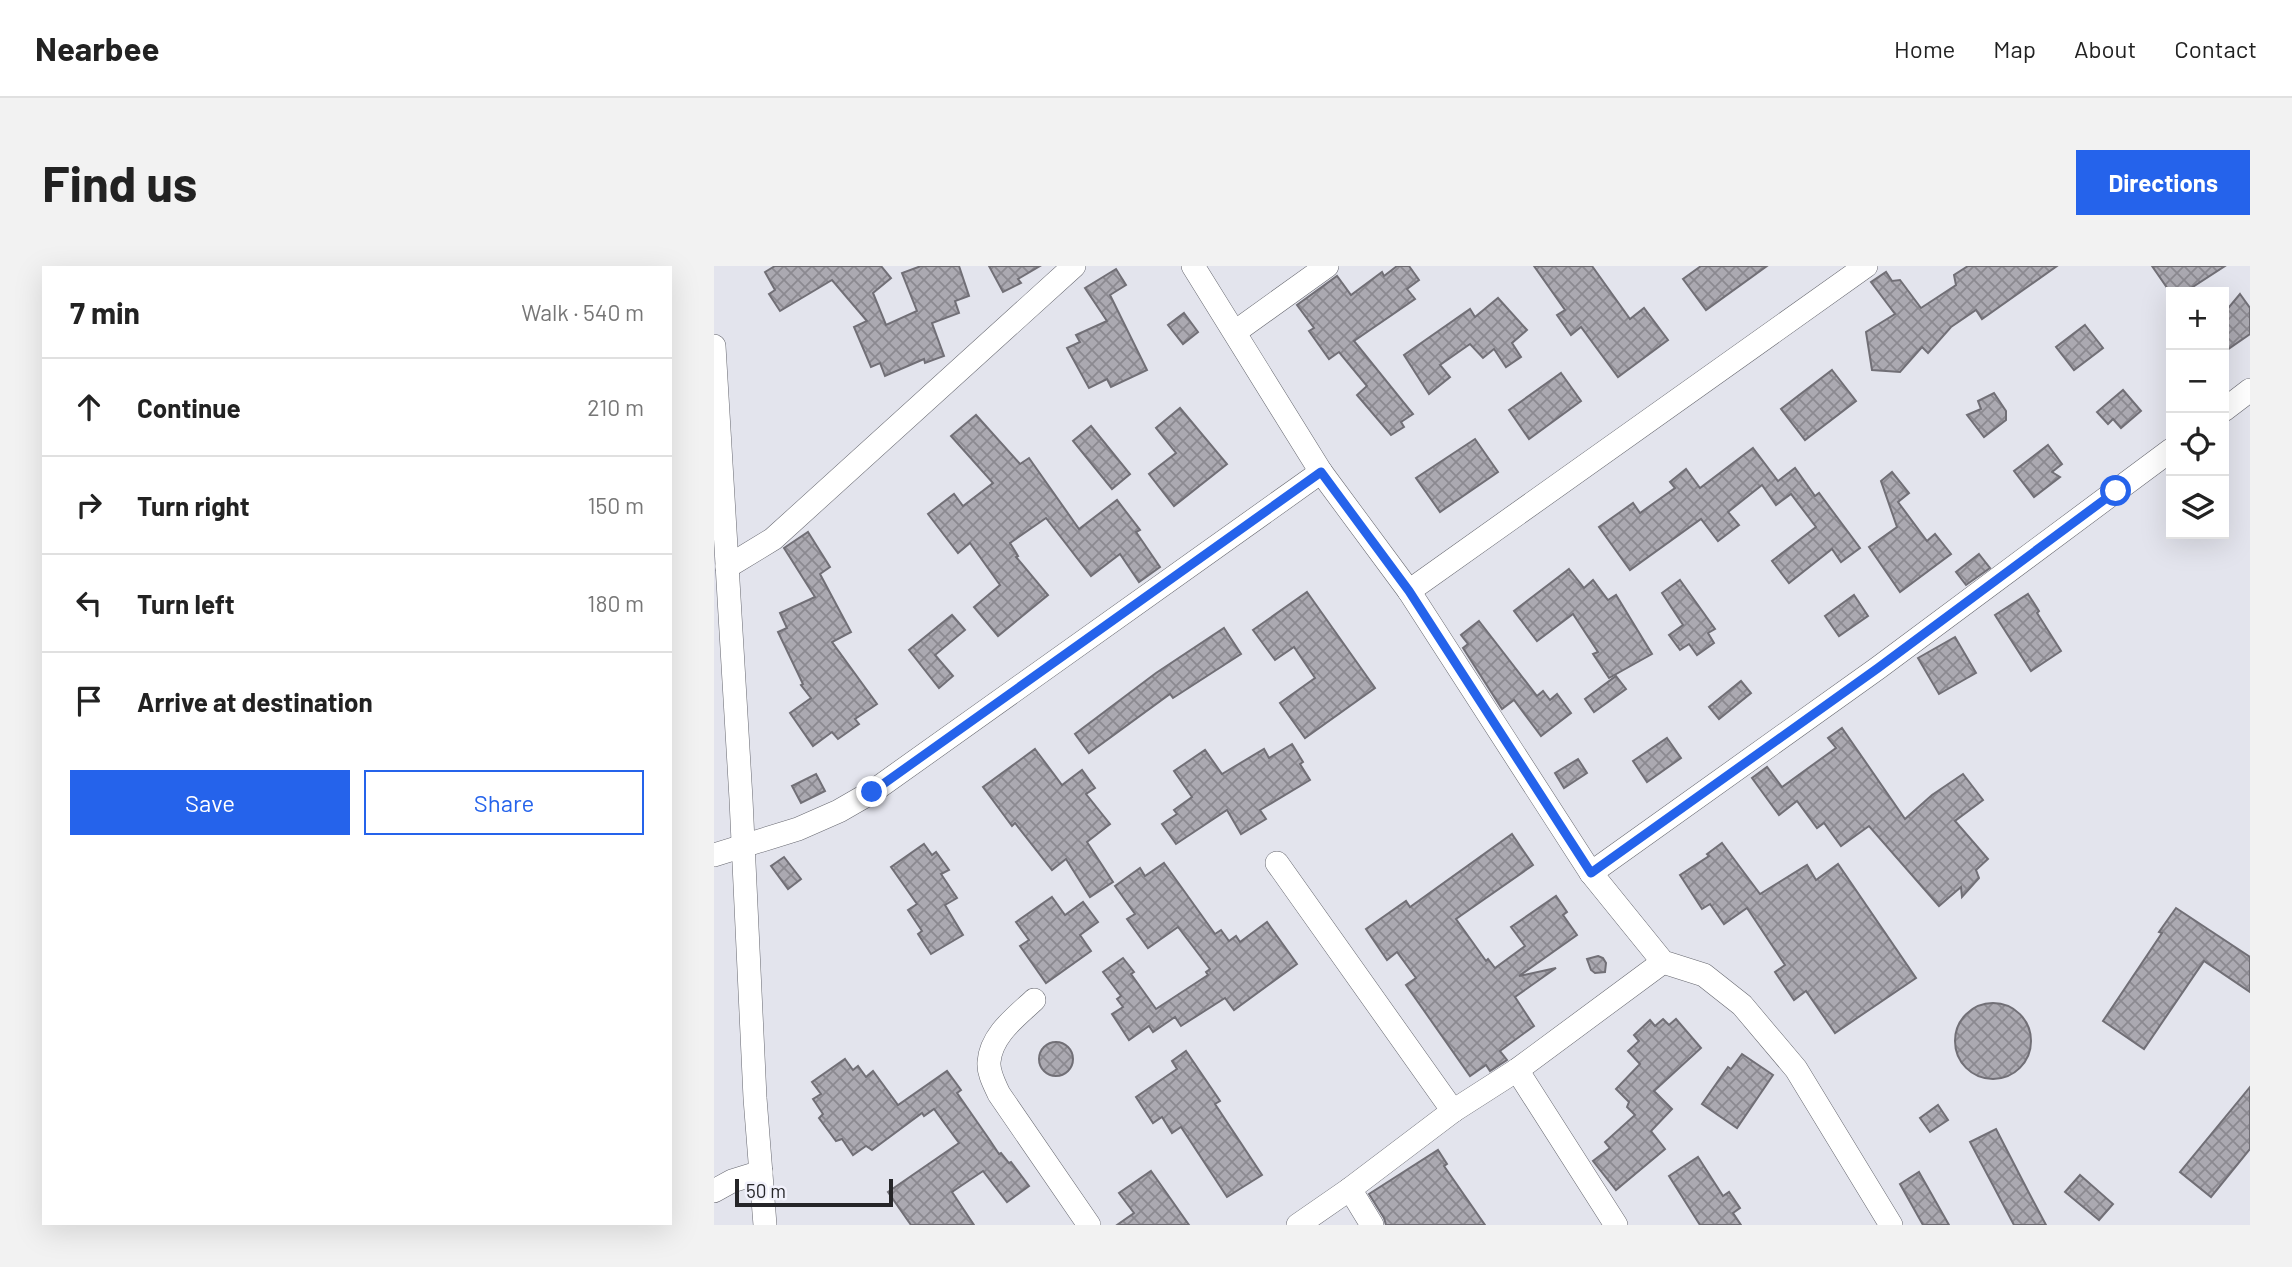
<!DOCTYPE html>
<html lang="en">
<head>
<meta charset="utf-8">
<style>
  :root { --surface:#fff; --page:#f2f2f2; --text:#222; --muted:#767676; --line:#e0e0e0; --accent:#2563eb }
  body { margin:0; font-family:Barlow,sans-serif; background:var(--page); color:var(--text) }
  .controls { position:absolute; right:21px; top:21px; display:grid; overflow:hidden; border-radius:0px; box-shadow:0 7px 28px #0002 }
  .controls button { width:63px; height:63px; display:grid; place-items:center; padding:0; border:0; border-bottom:2px solid var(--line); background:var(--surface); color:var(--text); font:35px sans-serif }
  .scale { position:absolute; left:21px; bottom:18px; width:158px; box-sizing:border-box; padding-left:7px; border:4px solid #252528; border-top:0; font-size:19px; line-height:24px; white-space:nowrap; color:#252528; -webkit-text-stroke:5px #f1f1fb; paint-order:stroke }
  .stop { position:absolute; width:21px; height:21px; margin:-16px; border:5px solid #2563eb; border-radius:50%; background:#fff }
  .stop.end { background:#2563eb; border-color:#fff; box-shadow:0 2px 7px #0008 }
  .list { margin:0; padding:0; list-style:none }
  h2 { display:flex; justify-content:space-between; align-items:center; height:91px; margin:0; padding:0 28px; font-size:30px }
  h2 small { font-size:23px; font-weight:400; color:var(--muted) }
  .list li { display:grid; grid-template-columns:46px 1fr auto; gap:21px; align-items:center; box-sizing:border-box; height:98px; padding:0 28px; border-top:2px solid var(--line) }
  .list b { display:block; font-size:26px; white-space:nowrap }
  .list em { font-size:23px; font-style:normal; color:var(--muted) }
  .actions { display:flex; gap:14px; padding:21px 28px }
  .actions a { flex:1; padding:16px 0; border:2px solid var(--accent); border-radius:0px; text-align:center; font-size:24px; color:var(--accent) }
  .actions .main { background:var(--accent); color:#fff }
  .icon { flex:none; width:38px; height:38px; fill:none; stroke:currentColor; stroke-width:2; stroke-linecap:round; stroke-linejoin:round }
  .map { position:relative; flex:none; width:1536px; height:959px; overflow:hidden; border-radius:0px }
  header { display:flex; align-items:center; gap:42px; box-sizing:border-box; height:98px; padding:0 35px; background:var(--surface); border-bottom:2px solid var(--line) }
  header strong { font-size:33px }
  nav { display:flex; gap:38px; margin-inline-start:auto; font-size:24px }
  .intro { display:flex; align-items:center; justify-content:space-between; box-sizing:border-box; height:168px; padding:0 42px }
  h1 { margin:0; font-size:49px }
  .button { padding:18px 32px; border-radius:0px; background:var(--accent); color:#fff; font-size:24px; font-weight:700 }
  main { display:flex; gap:42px; padding:0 42px }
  aside { flex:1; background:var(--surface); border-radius:0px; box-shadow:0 7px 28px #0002 }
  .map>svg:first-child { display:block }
  .building { fill:url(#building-cross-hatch); stroke:#716f76; stroke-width:2 }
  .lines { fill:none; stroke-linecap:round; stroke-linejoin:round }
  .minor-casing { stroke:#66676f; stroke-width:24 }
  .minor { stroke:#fff; stroke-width:23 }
  .route { stroke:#2563eb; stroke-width:9 }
</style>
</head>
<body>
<header>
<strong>Nearbee</strong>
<nav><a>Home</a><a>Map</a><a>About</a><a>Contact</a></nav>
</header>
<div class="intro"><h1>Find us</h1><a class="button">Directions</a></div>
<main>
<aside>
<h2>7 min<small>Walk · 540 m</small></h2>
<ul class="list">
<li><svg class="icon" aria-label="ahead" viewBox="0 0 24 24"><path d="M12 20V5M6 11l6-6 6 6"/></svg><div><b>Continue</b></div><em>210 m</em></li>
<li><svg class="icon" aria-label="right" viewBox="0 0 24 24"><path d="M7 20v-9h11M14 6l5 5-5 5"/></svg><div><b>Turn right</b></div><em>150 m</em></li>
<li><svg class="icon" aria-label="left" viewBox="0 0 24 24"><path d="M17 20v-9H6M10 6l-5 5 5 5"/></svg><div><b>Turn left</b></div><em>180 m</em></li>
<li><svg class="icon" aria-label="arrive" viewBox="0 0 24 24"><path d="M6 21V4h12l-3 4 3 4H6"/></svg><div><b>Arrive at destination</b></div></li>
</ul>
<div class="actions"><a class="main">Save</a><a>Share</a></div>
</aside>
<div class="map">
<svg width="1536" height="959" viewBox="0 0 1536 959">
  <defs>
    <pattern id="building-cross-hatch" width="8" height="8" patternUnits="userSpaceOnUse" patternTransform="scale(1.75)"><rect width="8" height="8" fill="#aba9b1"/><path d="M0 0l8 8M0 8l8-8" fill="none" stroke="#8b8990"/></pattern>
  </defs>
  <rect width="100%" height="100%" fill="#e3e4ed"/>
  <g class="building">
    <polygon points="61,0 167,0 177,12 159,27 172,59 203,45 188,7 207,0 245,0 255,30 241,35 245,47 218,57 230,90 211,97 210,93 171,110 166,97 157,101 140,61 153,55 118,14 66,45 55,28 61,24 51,6"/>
    <polygon points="275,0 326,0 304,13 307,17 289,26"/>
    <polygon points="683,0 695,0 705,14 693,23 701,33 640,75 699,148 687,156 690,161 677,169 643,129 653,120 625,86 615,93 595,65 600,62 583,39 623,10 637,29 668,6 670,10"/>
    <polygon points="820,0 878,0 916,53 930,42 954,74 904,111 867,61 857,69 843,49 851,44"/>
    <polygon points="987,0 1053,0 992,44 969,13"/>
    <polygon points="1254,0 1343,0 1268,53 1262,44 1237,61 1214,87 1208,81 1186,106 1158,104 1152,66 1181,48 1157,16 1172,6 1178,15 1186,14 1207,42 1242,19 1240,9"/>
    <polygon points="1438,0 1511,0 1471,26 1456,26"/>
    <polygon points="402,3 412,19 396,29 433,104 397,121 393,113 375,122 353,82 366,76 362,69 393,55 371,22"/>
    <polygon points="1526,28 1536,42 1536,68 1510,86 1510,47"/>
    <polygon points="784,32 813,64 798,77 807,91 792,101 780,83 769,92 756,78 726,99 736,111 715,128 690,89 756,43 761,51"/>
    <polygon points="470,47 484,66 469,78 454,59"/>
    <polygon points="1371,59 1389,82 1360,104 1342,81"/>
    <polygon points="1118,104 1142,135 1091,174 1067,143"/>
    <polygon points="847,107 867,135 815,173 795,144"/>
    <polygon points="1409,124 1427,145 1407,162 1399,153 1394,158 1383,146"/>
    <polygon points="1280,127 1292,145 1292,154 1270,171 1253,149 1267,143 1264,135"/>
    <polygon points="466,142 513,198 460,240 435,208 462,187 442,162"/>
    <polygon points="262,149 306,198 315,192 365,263 403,234 426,264 422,266 446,301 425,316 406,288 377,310 332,252 296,277 304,290 302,291 334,329 284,370 260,341 286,319 256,277 244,287 214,248 240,228 249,240 279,217 237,170"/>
    <polygon points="377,160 416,208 398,223 359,175"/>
    <polygon points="761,173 784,206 726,246 702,212"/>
    <polygon points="1334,179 1348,198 1338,206 1346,211 1320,231 1300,205"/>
    <polygon points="1039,182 1064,215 1081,202 1101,230 1105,227 1146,282 1127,296 1118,283 1075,317 1058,295 1102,261 1077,228 1062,239 1048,219 1014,246 1025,259 1004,275 987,253 916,304 885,261 919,237 926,247 961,222 956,216 972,203 986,222"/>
    <polygon points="1178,206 1195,227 1184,236 1213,275 1221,268 1237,288 1186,326 1155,281 1183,261 1167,215"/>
    <polygon points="94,266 116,301 106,308 137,366 118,376 163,438 141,453 145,458 124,473 118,466 99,480 76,447 97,432 87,419 89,418 64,366 73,362 66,347 101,331 70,282"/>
    <polygon points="1265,288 1276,302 1252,319 1242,306"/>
    <polygon points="855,303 870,322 879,314 894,334 902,329 938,388 895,412 879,388 884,386 859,348 823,375 800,345"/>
    <polygon points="966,314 1001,363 994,367 1000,377 983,389 975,378 966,384 955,369 969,359 948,327"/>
    <polygon points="593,326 661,422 591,472 566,437 601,412 580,381 561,394 539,364"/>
    <polygon points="1314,328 1325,345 1323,347 1347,385 1317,405 1281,349"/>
    <polygon points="1140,329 1154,350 1125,370 1111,350"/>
    <polygon points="238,349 251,364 221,389 239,410 225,422 195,384"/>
    <polygon points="765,355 823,430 829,425 836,434 843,428 857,447 827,470 800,434 788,443 749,382 754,378 747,369"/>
    <polygon points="510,362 527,388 459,432 456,428 375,487 361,468 442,407"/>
    <polygon points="1241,371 1262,407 1225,428 1204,392"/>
    <polygon points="902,410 912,423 880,446 871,433"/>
    <polygon points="1027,415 1037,427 1005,453 995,441"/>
    <polygon points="1128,462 1191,553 1218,529 1249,508 1269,534 1241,555 1274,593 1262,604 1265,612 1248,631 1247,621 1225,640 1155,560 1127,580 1110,557 1103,562 1083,535 1065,549 1038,512 1053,501 1068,521 1122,482 1114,472"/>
    <polygon points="953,472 967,492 933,516 919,495"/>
    <polygon points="578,478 589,496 586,498 596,514 546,544 552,553 527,568 513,544 462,578 448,558 463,548 460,544 478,531 460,505 491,484 508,508 550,483 555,492"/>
    <polygon points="321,483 348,519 368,504 381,522 372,528 396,558 373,576 399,616 376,631 352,593 338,604 301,557 298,560 269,521"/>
    <polygon points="864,493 873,507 850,522 841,507"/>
    <polygon points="102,508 111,525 87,537 78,520"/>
    <polygon points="798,568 819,599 742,653 772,695 774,693 781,702 811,680 797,661 842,630 853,646 849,649 863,669 805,710 842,702 801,731 820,760 786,785 793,794 776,805 772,799 756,810 692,719 702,712 683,686 673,694 652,663 692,635 696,641"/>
    <polygon points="1008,577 1046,628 1093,599 1102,614 1124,598 1202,712 1121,767 1092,725 1080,734 1061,706 1071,699 1033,642 1010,658 996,638 988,643 966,609 995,590 993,588"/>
    <polygon points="210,578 218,589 222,586 235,604 227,608 243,632 231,639 249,669 217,688 204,668 208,665 194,644 203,638 177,601"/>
    <polygon points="70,591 87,613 74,623 57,600"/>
    <polygon points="450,597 501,668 507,664 515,675 522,670 526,676 553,656 583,698 520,744 511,732 467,760 461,751 439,766 435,760 415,774 398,748 409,741 403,733 407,730 389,706 409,692 420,706 417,708 442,743 494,709 492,706 496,703 464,661 434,682 413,653 421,648 401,620 426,602 431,610"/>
    <polygon points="338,631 351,649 369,636 384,656 366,669 377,685 332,717 306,680 315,674 302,656"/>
    <polygon points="1462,642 1536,691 1536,726 1490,695 1430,783 1389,755 1448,667 1445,666"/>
    <polygon points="884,690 889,692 892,697 891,706 881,707 877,704 873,693"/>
    <circle cx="1279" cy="775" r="38"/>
    <polygon points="949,753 955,759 962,753 987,782 940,825 958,843 937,865 951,883 902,924 879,895 896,882 891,876 921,849 913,841 915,836 902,823 926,798 914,785 925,775 920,769 936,754 941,760"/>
    <circle cx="342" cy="793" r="17"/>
    <polygon points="472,785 506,835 501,838 548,909 513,931 467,861 458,867 448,851 439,857 422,831 463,803 458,795"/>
    <polygon points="1028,788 1059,809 1023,862 988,838 1014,801 1017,803"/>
    <polygon points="131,793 139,804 144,800 152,811 159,805 184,839 233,805 247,824 243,827 275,873 285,888 287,887 295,897 297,896 315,920 293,936 269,905 238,926 260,959 197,959 174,926 245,877 220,843 210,850 208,847 158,884 152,880 139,889 128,873 122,875 105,852 109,848 99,833 107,828 98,816"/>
    <polygon points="1536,821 1536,883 1497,931 1466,906"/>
    <polygon points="1224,839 1234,854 1216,866 1206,852"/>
    <polygon points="1282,863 1315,927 1332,959 1300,959 1256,876"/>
    <polygon points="724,884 733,898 730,900 771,959 672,959 670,952 655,928"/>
    <polygon points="984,891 1009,930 1015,926 1026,942 1019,947 1027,959 986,959 955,910"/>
    <polygon points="437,905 475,959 403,959 420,947 405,927"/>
    <polygon points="1205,906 1235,959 1209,959 1186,918"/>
    <polygon points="1366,909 1399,938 1385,954 1351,926"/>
  </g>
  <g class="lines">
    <g class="minor-casing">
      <g id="minor">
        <polyline points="479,0 607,206 695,325 877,607 949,696 990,709 1028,739 1082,803 1177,959"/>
        <polyline points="521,66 613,0"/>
        <polyline points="0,80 27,533 41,832 51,959"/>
        <polyline points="1510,144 1536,124"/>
        <polyline points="13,301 59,273 360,0"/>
        <polyline points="695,325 1152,0"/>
        <polyline points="0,589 84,563 125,545 158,526 607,206"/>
        <polyline points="563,597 739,845"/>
        <polyline points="877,607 1164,402 1457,184"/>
        <path d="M320,734C302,751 277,769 275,796C274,807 281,819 285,828L375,959"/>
        <polyline points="803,804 902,959"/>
        <polyline points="636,923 658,959"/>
        <polyline points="0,925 18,915 47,906"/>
        <polyline points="584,959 636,923 739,845 803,804 949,696"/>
      </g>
    </g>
    <use href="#minor" class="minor"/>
  </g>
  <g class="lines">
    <polyline class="route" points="158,526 607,206 695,325 877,607 1164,402 1402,225"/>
  </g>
</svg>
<div class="controls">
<button>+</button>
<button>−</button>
<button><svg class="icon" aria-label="locate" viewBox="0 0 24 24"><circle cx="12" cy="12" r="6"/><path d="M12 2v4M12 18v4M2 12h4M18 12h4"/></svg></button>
<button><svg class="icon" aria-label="layers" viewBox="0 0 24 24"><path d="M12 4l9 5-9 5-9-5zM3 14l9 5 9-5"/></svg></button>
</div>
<div class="scale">50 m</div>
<div class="stop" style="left:1402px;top:225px"></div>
<div class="stop end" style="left:158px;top:526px"></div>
</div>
</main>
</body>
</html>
